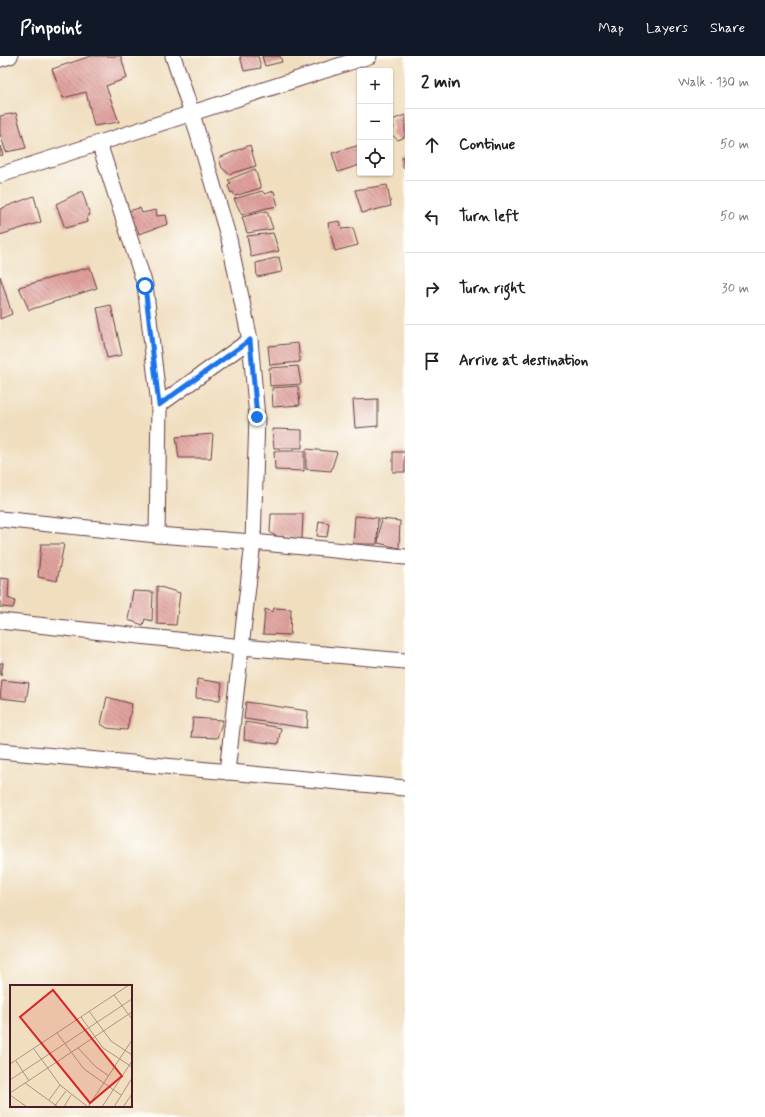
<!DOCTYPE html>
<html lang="en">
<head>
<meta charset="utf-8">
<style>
  :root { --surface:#fff; --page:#f2f2f2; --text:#202124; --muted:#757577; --line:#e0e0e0; --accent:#111827 }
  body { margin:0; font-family:Mynerve,sans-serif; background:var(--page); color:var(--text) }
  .controls { position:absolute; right:12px; top:12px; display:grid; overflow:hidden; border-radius:4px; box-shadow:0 1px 3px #0004 }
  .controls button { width:36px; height:36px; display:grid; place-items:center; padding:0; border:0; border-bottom:1px solid var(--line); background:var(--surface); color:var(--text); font:20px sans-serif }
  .stop { position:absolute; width:12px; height:12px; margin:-9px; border:3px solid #1a73e8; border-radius:50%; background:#fff }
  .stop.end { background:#1a73e8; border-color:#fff; box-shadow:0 1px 4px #0008 }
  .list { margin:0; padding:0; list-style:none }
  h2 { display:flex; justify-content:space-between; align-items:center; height:52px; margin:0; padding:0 16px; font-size:17px }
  h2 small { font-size:13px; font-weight:400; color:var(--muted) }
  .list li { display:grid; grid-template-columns:26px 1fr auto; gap:12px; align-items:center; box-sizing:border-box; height:72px; padding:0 16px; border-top:1px solid var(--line) }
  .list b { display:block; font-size:15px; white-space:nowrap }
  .list em { font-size:13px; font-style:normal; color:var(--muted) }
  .icon { flex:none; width:22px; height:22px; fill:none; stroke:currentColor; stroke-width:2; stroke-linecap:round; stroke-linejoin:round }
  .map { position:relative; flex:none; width:405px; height:1061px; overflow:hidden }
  header { display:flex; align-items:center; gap:24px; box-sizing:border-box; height:56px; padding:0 20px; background:var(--accent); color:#fff }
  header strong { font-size:19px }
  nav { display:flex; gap:22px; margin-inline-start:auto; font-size:14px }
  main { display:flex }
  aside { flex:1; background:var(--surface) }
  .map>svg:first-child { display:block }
  .building { fill:url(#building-back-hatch) }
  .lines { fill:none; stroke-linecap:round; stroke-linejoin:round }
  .minor-casing { stroke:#633c41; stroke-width:17 }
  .minor { stroke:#fff; stroke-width:15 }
  .route { stroke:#1a73e8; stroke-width:5 }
  .inset-road { fill:none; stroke:#ae9284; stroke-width:1 }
  .view { fill:#d62828; fill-opacity:0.15; stroke:#d62828; stroke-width:2 }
  .inset-edge { fill:none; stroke:#4a1f2b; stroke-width:2 }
</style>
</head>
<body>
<header>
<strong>Pinpoint</strong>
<nav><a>Map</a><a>Layers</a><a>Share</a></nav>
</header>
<main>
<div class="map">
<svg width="405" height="1061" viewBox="0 0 405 1061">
  <defs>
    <pattern id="building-back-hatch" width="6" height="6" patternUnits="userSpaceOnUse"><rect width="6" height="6" fill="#e0a09c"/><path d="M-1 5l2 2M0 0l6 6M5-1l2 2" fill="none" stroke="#b8827f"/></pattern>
  </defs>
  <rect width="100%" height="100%" fill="#fdfcf7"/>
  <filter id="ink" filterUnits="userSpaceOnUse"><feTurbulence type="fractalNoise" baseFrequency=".025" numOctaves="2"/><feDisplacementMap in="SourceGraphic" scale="8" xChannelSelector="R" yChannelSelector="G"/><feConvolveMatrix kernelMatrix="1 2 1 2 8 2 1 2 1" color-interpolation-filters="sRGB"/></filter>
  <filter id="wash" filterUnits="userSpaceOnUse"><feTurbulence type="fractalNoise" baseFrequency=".012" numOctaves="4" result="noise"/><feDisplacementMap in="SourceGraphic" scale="16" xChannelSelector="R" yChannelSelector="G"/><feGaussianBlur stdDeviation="0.9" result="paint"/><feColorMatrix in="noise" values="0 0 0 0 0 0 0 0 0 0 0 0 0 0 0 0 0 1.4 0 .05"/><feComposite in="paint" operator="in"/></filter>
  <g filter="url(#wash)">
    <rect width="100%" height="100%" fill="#f0debf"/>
    <g id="blocks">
      <g class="building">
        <polygon points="91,0 121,0 127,22 106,30 119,66 94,70 86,36 63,42 52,13"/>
        <polygon points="240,0 258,0 261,12 244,15"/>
        <polygon points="262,0 280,0 282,6 265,10"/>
        <polygon points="16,57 26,92 6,96 0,78 0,60"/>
        <polygon points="405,59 405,81 398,84 391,78 394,72 392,64"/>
        <polygon points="250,89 256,110 229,118 222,112 219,102"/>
        <polygon points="360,89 360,109 338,116 332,97"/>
        <polygon points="0,90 3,99 0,100"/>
        <polygon points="405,100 405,111 403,112 402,101"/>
        <polygon points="255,113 261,132 235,140 233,136 231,137 228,130 231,127 228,124"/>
        <polygon points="387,129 391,150 362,157 355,134"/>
        <polygon points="82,135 90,159 87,161 88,166 65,172 56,148"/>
        <polygon points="262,135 265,138 274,135 278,150 267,152 242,159 234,143"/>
        <polygon points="34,140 41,166 0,179 0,153"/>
        <polygon points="140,152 142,157 156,154 157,160 166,159 168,168 139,178 136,170 131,171 128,155"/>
        <polygon points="267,155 273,173 247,177 242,161"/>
        <polygon points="340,165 342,173 353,172 358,189 335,195 328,167"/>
        <polygon points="273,177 279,195 251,201 247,180"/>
        <polygon points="279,201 282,216 257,221 256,207"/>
        <polygon points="90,211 97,232 29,254 19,231"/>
        <polygon points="0,220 12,258 0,263"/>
        <polygon points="111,249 122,299 107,302 97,252"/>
        <polygon points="298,287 300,306 270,309 268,290"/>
        <polygon points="298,310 301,328 270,330 269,312"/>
        <polygon points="298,330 300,349 273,351 272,332"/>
        <polygon points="378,343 378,370 355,372 353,344"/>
        <polygon points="272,373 302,374 302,392 274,392"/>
        <polygon points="213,378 211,402 179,402 176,381"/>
        <polygon points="306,393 337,396 331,415 306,413"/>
        <polygon points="274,395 304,395 304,415 275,414"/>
        <rect x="393" y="396" width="12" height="20"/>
        <polygon points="271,458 303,458 302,483 275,480 270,476"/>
        <polygon points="355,460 378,462 377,488 353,488"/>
        <polygon points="381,463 400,465 399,492 378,487"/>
        <polygon points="319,465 329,467 327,481 317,480"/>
        <polygon points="41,488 64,488 57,525 38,521"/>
        <polygon points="0,522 9,523 8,542 15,545 13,552 0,551"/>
        <polygon points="157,530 180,537 176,569 157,568"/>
        <polygon points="133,535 153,536 152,565 145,563 143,569 128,564"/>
        <polygon points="274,552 291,553 290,579 263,578 265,553 273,556"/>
        <polygon points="0,607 3,607 1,620 0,619"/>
        <polygon points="197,623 222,627 220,644 196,642"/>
        <polygon points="2,624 29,627 26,645 0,642"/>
        <polygon points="107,641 132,648 127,674 107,672 101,668"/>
        <polygon points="246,646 308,655 307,672 244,663"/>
        <polygon points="193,662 223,664 217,682 191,681"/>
        <polygon points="245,666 281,672 278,688 244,684"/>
      </g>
    </g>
  </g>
  <g filter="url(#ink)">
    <use href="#blocks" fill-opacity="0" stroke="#633c41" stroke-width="1"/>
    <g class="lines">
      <g class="minor-casing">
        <g id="minor">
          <polyline points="173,0 192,58 229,183 250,284 257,361 253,486 227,716"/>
          <polyline points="0,3 10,0"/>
          <polyline points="99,87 145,229 159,349 157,479"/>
          <polyline points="0,119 369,0"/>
          <polyline points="159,349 250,284"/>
          <polyline points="0,463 157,479 253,486 405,501"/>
          <polyline points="0,565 242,591 405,605"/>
          <polyline points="0,695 405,732"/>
        </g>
      </g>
      <use href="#minor" class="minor"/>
    </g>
  </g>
  <g class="lines" filter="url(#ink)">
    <polyline class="route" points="145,230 159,349 250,284 257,361"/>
  </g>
  <g transform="translate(10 929)">
    <rect width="122" height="122" fill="#f0debf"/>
    <path class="inset-road" d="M104,10L122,34M79,26L101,56L122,70M71,32L93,63L122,82M47,48L74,84L111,110M68,63L86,82L99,91M24,64L50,100L78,122M6,76L19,96M0,79L119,0M0,95L122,14M15,98L48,122M0,108L122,27M0,110L17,122M39,115L50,100M44,122L56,106M54,122L61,110M78,122L122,55M92,122L122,76M104,122L122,93M113,122L122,109"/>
    <path class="view" d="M43,5L112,91L80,118L10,32Z"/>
    <rect width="122" height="122" class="inset-edge"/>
  </g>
</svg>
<div class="controls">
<button>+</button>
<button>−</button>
<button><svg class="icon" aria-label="locate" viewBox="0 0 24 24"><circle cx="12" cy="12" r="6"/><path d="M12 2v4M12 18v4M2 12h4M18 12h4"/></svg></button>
</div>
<div class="stop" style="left:145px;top:230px"></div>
<div class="stop end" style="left:257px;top:361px"></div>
</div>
<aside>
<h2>2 min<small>Walk · 130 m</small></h2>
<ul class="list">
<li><svg class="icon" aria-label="ahead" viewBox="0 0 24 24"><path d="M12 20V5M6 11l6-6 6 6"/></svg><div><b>Continue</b></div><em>50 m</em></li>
<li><svg class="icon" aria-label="left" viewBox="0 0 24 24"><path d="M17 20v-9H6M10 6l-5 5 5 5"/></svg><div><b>Turn left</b></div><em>50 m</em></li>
<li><svg class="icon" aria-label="right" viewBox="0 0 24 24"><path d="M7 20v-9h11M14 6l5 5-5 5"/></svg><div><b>Turn right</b></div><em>30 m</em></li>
<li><svg class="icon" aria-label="arrive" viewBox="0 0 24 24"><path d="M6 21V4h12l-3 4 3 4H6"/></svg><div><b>Arrive at destination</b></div></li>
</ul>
</aside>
</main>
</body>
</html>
